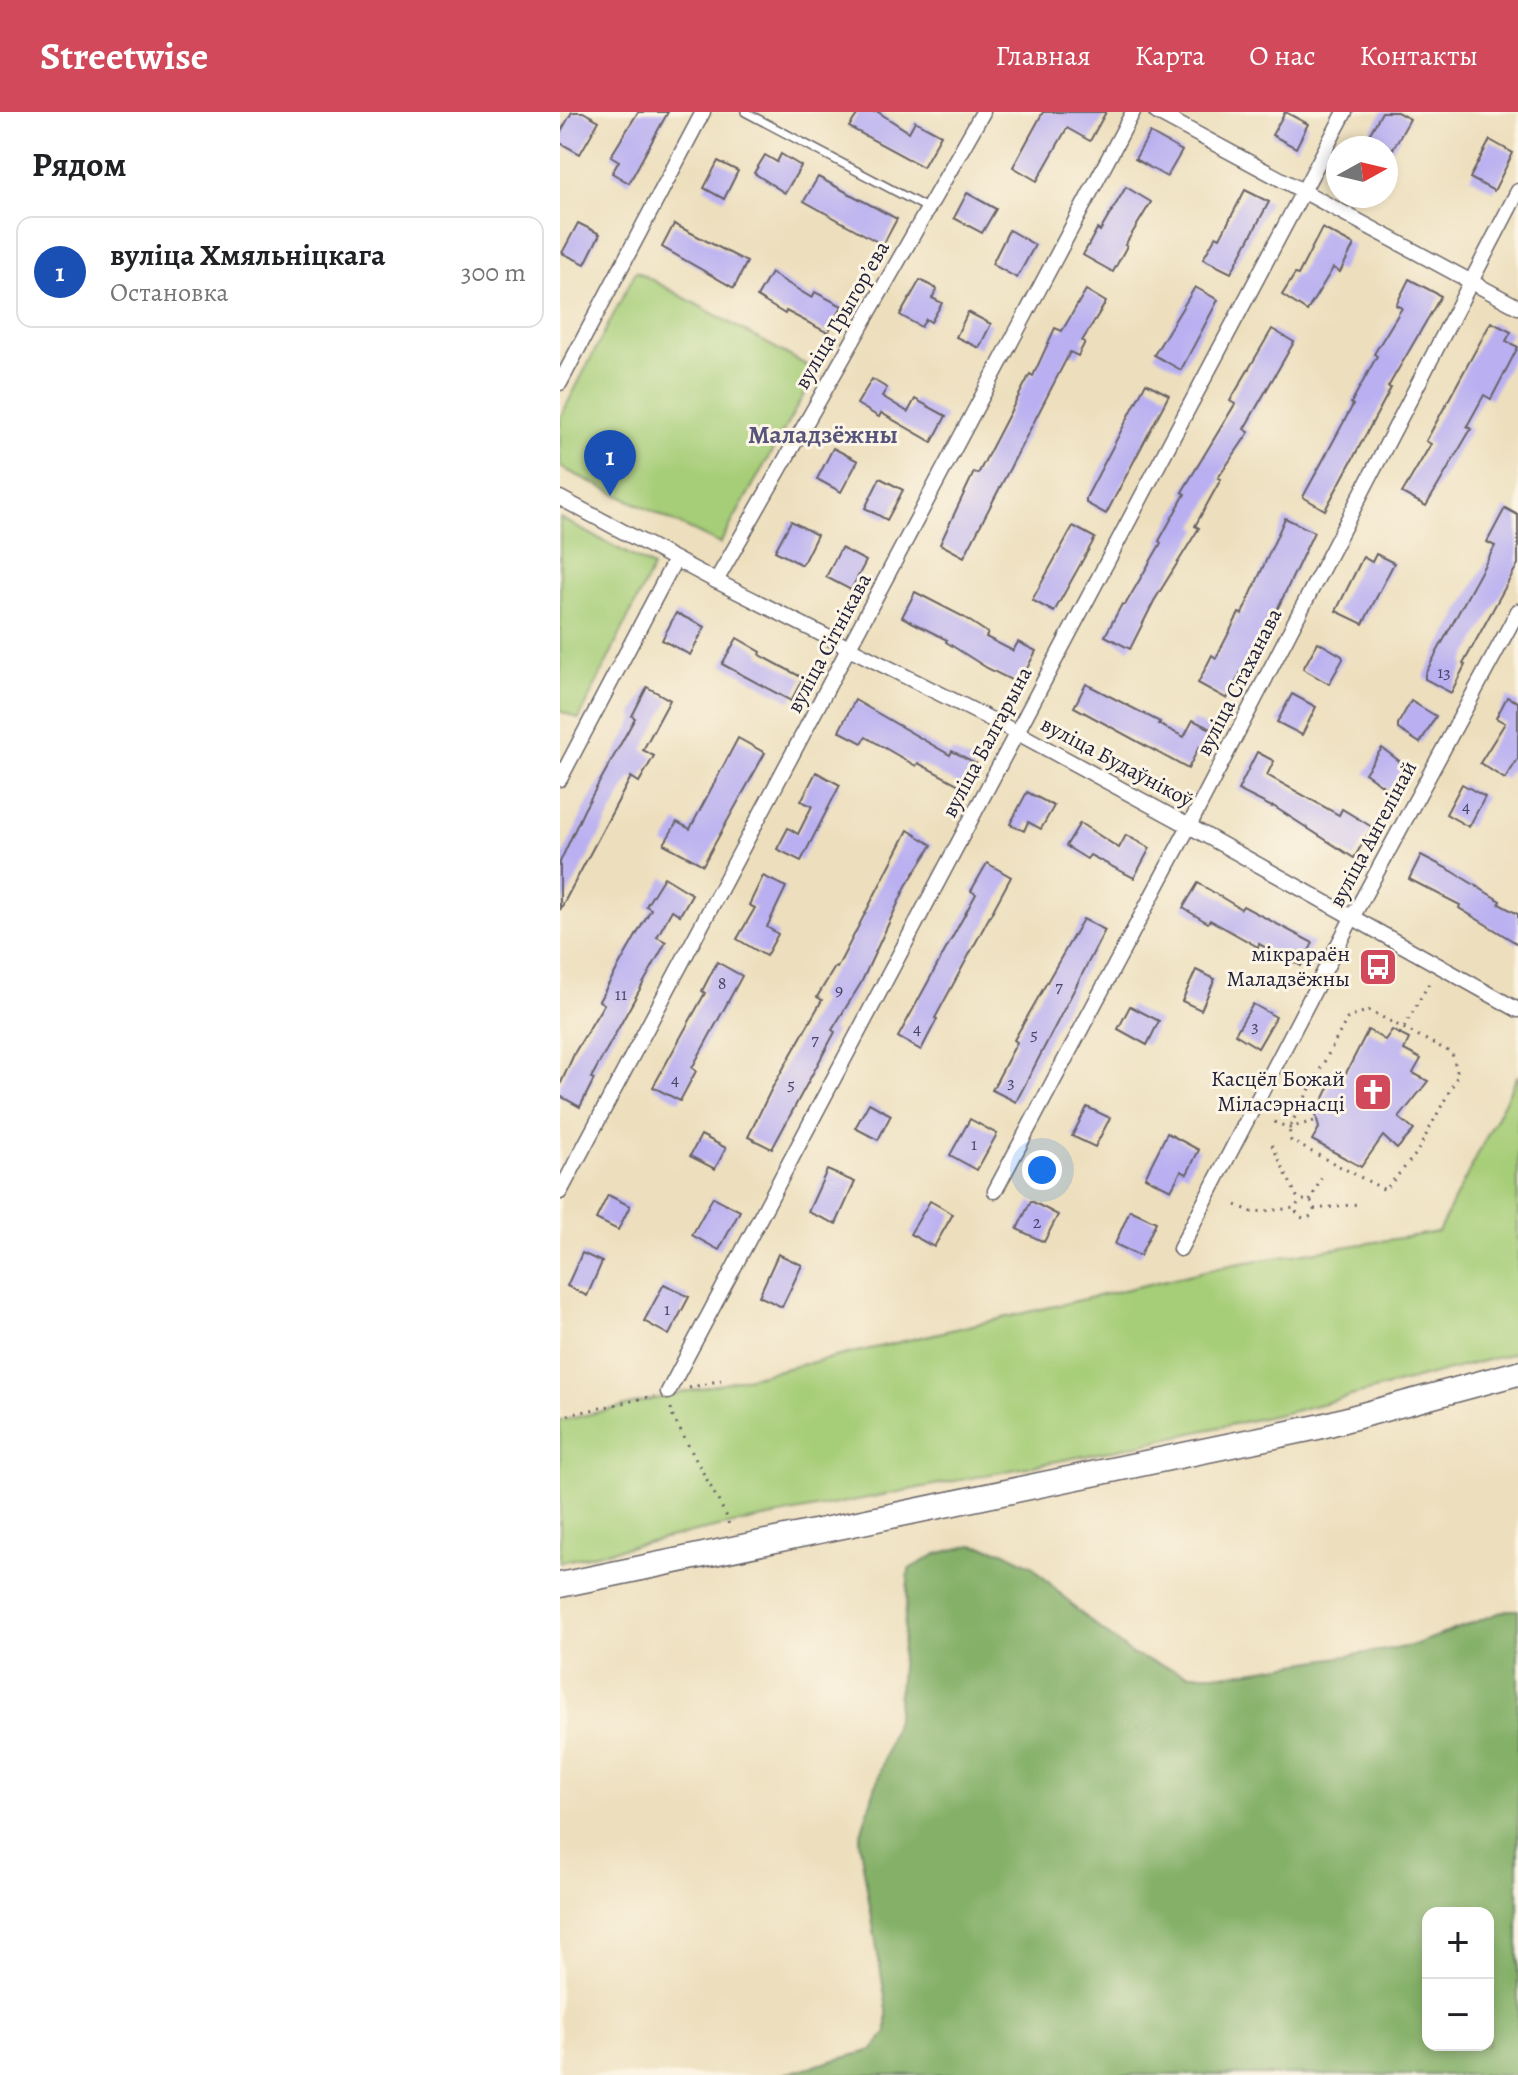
<!DOCTYPE html>
<html lang="ru">
<head>
<meta charset="utf-8">
<style>
  :root { --surface:#fff; --page:#f6f6f6; --text:#202124; --muted:#757577; --line:#e0e0e0; --accent:#d1495b }
  body { margin:0; font-family:Alegreya,serif; background:var(--page); color:var(--text) }
  .controls { position:absolute; right:24px; bottom:24px; display:grid; overflow:hidden; border-radius:16px; box-shadow:0 4px 12px #0003 }
  .controls button { width:72px; height:72px; display:grid; place-items:center; padding:0; border:0; border-bottom:2px solid var(--line); background:var(--surface); color:var(--text); font:40px sans-serif }
  .compass { position:absolute; left:766px; top:24px; width:72px; height:72px; border-radius:50%; background:var(--surface); box-shadow:0 4px 12px #0003; rotate:82deg }
  .you { position:absolute; left:482px; top:1058px; width:28px; height:28px; margin:-20px; border:6px solid #fff; border-radius:50%; background:#1a73e8; box-shadow:0 0 0 12px #1a73e833 }
  .badge { display:grid; place-items:center; width:52px; height:52px; border-radius:50%; background:var(--accent); color:#fff; font-size:26px; font-weight:700 }
  .pin { position:absolute; translate:-50% -66px; filter:drop-shadow(0 2px 4px #0008) }
  .pin::after { content:''; position:absolute; top:42px; width:28px; height:24px; background:inherit; clip-path:polygon(0 0,100% 0,50% 100%) }
  .list { margin:0; padding:0; list-style:none }
  h2 { display:flex; justify-content:space-between; align-items:center; height:104px; margin:0; padding:0 32px; font-size:34px }
  h2 small { font-size:26px; font-weight:400; color:var(--muted) }
  .list li { display:grid; grid-template-columns:52px 1fr auto; gap:24px; align-items:center; box-sizing:border-box; height:112px; margin:0 16px 16px; padding:0 16px; border:2px solid var(--line); border-radius:16px }
  .list b { display:block; font-size:30px; white-space:nowrap }
  .list p { margin:0; font-size:26px; white-space:nowrap; color:var(--muted) }
  .list em { font-size:26px; font-style:normal; color:var(--muted) }
  .map { position:relative; flex:none; width:958px; height:1963px; overflow:hidden }
  header { display:flex; align-items:center; gap:48px; box-sizing:border-box; height:112px; padding:0 40px; background:var(--accent); color:#fff }
  header strong { font-size:38px }
  nav { display:flex; gap:44px; margin-inline-start:auto; font-size:28px }
  main { display:flex }
  aside { flex:1; background:var(--surface) }
  .map>svg:first-child { display:block }
  .green { fill:#a6cd77; stroke:#647859; stroke-width:2 }
  .forest { fill:#84b068; stroke:#536952; stroke-width:2; fill-rule:evenodd }
  .building { fill:#bab0f1 }
  .lines { fill:none; stroke-linecap:round; stroke-linejoin:round }
  .service-casing { stroke:#696468; stroke-width:10 }
  .minor-casing { stroke:#696468; stroke-width:17 }
  .trunk-casing { stroke:#696468; stroke-width:27 }
  .path { stroke:#696468; stroke-width:3; stroke-dasharray:2 6; stroke-linecap:butt }
  .service { stroke:#fff; stroke-width:7 }
  .minor { stroke:#fff; stroke-width:14 }
  .trunk { stroke:#fff; stroke-width:24 }
  .labels { text-anchor:middle; dominant-baseline:central; stroke-width:6; stroke-linejoin:round; paint-order:stroke }
  .number-label { font-size:18px; fill:#484668 }
  .street-label { font-size:22px; fill:#22223b; stroke:#fcf5e5 }
  .poi-label { font-size:22px; fill:#22223b; stroke:#fcf5e5; text-anchor:end }
  .quarter-label { font-size:26px; font-weight:bold; fill:#57547b; stroke:#fcf5e5 }
</style>
</head>
<body>
<header>
<strong>Streetwise</strong>
<nav><a>Главная</a><a>Карта</a><a>О нас</a><a>Контакты</a></nav>
</header>
<main>
<aside>
<h2>Рядом<small></small></h2>
<ul class="list">
<li><span class="badge" style="background:#1a4fb4">1</span><div><b>вуліца Хмяльніцкага</b><p>Остановка</p></div><em>300 m</em></li>
</ul>
</aside>
<div class="map">
<svg width="958" height="1963" viewBox="0 0 958 1963">
  <rect width="100%" height="100%" fill="#fcf5e5"/>
  <filter id="ink" filterUnits="userSpaceOnUse"><feTurbulence type="fractalNoise" baseFrequency=".0125" numOctaves="2"/><feDisplacementMap in="SourceGraphic" scale="16" xChannelSelector="R" yChannelSelector="G"/><feConvolveMatrix kernelMatrix="1 2 1 2 8 2 1 2 1" color-interpolation-filters="sRGB"/></filter>
  <filter id="wash" filterUnits="userSpaceOnUse"><feTurbulence type="fractalNoise" baseFrequency=".006" numOctaves="4" result="noise"/><feDisplacementMap in="SourceGraphic" scale="32" xChannelSelector="R" yChannelSelector="G"/><feGaussianBlur stdDeviation="1.8" result="paint"/><feColorMatrix in="noise" values="0 0 0 0 0 0 0 0 0 0 0 0 0 0 0 0 0 1.4 0 .05"/><feComposite in="paint" operator="in"/></filter>
  <g filter="url(#wash)">
    <rect width="100%" height="100%" fill="#eddfbd"/>
    <g class="green">
      <polygon points="76,159 257,259 160,432 0,355 0,306"/>
      <polygon points="0,406 93,455 19,607 0,599"/>
      <polygon points="958,963 958,1240 734,1299 544,1340 163,1414 0,1450 0,1309 675,1152 878,1120"/>
    </g>
    <path class="forest" d="M412,1433L443,1439L471,1453L517,1498L573,1543L627,1562H670L851,1534L947,1498H958V1963H220L313,1938L327,1920V1897L299,1728L337,1604L349,1457L377,1442ZM868,1801H928V1933H868Z"/>
    <g id="blocks">
      <g class="building">
        <polygon points="12,0 23,0 39,9 20,42 0,31 0,21"/>
        <polygon points="78,0 108,0 69,71 52,61 59,49 51,44"/>
        <polygon points="299,0 318,0 349,20 355,9 381,23 363,55 289,15"/>
        <polygon points="483,0 546,0 530,29 507,16 477,69 453,55"/>
        <polygon points="725,0 748,12 736,36 712,23"/>
        <polygon points="822,0 837,0 850,7 833,37 809,23"/>
        <polygon points="590,21 622,39 607,65 575,47"/>
        <polygon points="930,28 953,41 934,79 910,66"/>
        <polygon points="221,42 241,54 225,81 194,61 205,43 217,50"/>
        <polygon points="158,49 178,59 164,87 144,76"/>
        <polygon points="258,65 337,107 323,133 244,89"/>
        <polygon points="566,75 591,90 565,133 567,134 553,160 523,143 537,117 540,119"/>
        <polygon points="685,78 709,90 671,161 643,147 656,124 660,126"/>
        <polygon points="407,81 436,97 422,121 394,106"/>
        <polygon points="18,111 40,122 25,152 2,141"/>
        <polygon points="114,112 187,150 174,176 102,135"/>
        <polygon points="762,116 794,133 780,160 773,156 747,199 722,183 735,162 738,163"/>
        <polygon points="449,118 475,133 457,166 432,152"/>
        <polygon points="211,161 252,186 255,180 282,194 268,221 226,199 225,202 197,185"/>
        <polygon points="849,167 881,184 828,275 831,276 765,398 743,385 793,293 791,291 817,244 814,242 842,196 836,193"/>
        <polygon points="360,168 377,177 372,186 382,191 371,210 366,207 361,215 340,203"/>
        <polygon points="635,175 658,188 621,258 594,243"/>
        <polygon points="526,178 546,190 522,229 525,230 518,244 510,240 404,445 380,432 414,360 418,362 470,262 473,264 495,216 502,219"/>
        <polygon points="408,200 431,212 419,236 396,225"/>
        <polygon points="931,210 951,220 946,229 958,235 931,287 924,283 907,314 911,317 866,394 842,381 871,332 866,329"/>
        <polygon points="712,217 734,230 684,317 689,320 658,366 661,367 635,414 639,416 594,489 570,537 545,524 562,492 565,493 601,431 599,429 625,382 622,380 675,292 670,289"/>
        <polygon points="312,267 327,276 322,284 348,300 355,287 386,304 372,330 321,301 319,305 297,292"/>
        <polygon points="586,271 609,283 546,402 526,391 526,386"/>
        <polygon points="273,336 298,349 281,380 257,367"/>
        <polygon points="320,366 343,378 327,408 305,396"/>
        <polygon points="945,396 958,403 958,452 903,552 905,553 891,581 865,567 865,562 935,434 927,430"/>
        <polygon points="725,406 754,420 716,500 713,499 667,587 638,571 652,543 656,546 679,501 682,502"/>
        <polygon points="231,409 257,423 242,453 215,439"/>
        <polygon points="513,414 535,426 494,500 472,488"/>
        <polygon points="281,436 306,449 291,478 266,465"/>
        <polygon points="816,442 834,451 803,512 776,499 803,445 812,450"/>
        <polygon points="355,480 402,504 428,521 426,525 453,539 458,530 476,539 459,572 427,556 386,530 387,528 342,505"/>
        <polygon points="116,501 145,515 130,543 102,528"/>
        <polygon points="177,526 201,540 200,543 243,566 231,589 162,552"/>
        <polygon points="758,530 782,544 783,547 769,572 743,557"/>
        <polygon points="526,572 600,610 598,612 624,625 633,608 657,620 647,640 639,635 628,657 514,595"/>
        <polygon points="87,575 110,588 83,638 94,644 79,670 71,665 0,798 0,750 24,698 75,606 72,604"/>
        <polygon points="732,582 756,595 742,623 717,610"/>
        <polygon points="947,585 958,590 958,647 945,667 920,651 945,611 936,606"/>
        <polygon points="295,588 390,643 392,639 416,651 403,675 358,651 356,654 306,625 302,631 279,619"/>
        <polygon points="851,589 876,604 860,631 838,617 838,612"/>
        <polygon points="178,626 205,641 143,753 104,732 117,710 130,717"/>
        <polygon points="822,636 846,654 829,678 805,661"/>
        <polygon points="697,640 714,649 707,663 779,703 782,697 812,715 794,746 713,694 712,695 678,678"/>
        <polygon points="256,660 280,673 241,749 217,737 228,716 238,722 252,694 241,689"/>
        <polygon points="902,672 925,685 909,715 886,702"/>
        <polygon points="467,680 494,694 481,717 468,710 464,719 450,712"/>
        <polygon points="520,711 559,736 566,723 590,736 574,766 530,743 527,747 506,734"/>
        <polygon points="348,718 372,733 346,774 301,871 272,918 275,920 212,1037 188,1025 211,978 262,888 257,885 275,855 277,856"/>
        <polygon points="861,743 892,759 940,789 939,792 958,802 958,832 899,796 900,793 849,767"/>
        <polygon points="427,751 451,765 375,906 377,907 361,938 338,925 416,782 411,779"/>
        <polygon points="203,764 226,775 207,815 218,822 206,844 177,827 195,796 189,793"/>
        <polygon points="104,765 132,782 120,803 112,798 97,825 106,830 31,966 34,967 20,995 0,984 0,973 15,940 44,892 39,889 91,797 86,794"/>
        <polygon points="638,771 681,797 683,794 753,831 741,854 699,832 698,835 650,808 648,811 623,796"/>
        <polygon points="523,807 545,818 456,990 432,978 457,930 454,928"/>
        <polygon points="157,850 182,864 132,956 136,959 120,989 93,975 145,881 142,879"/>
        <polygon points="636,858 655,867 641,898 622,889"/>
        <polygon points="693,892 716,905 698,936 675,922"/>
        <polygon points="570,894 599,909 587,933 558,917"/>
        <polygon points="808,918 825,928 832,918 849,927 844,938 861,947 853,961 868,969 839,1006 854,1018 837,1037 823,1024 801,1055 752,1028 759,1016 756,1003 773,967 781,971"/>
        <polygon points="309,991 331,1003 318,1028 295,1016"/>
        <polygon points="527,995 550,1006 535,1035 512,1024"/>
        <polygon points="410,1007 437,1022 417,1058 390,1043"/>
        <polygon points="607,1021 639,1038 627,1062 621,1059 611,1078 585,1065"/>
        <polygon points="141,1023 166,1036 155,1057 130,1044"/>
        <polygon points="267,1058 295,1070 276,1112 248,1100"/>
        <polygon points="48,1083 70,1094 58,1118 36,1107"/>
        <polygon points="153,1085 180,1099 159,1138 132,1123"/>
        <polygon points="370,1089 393,1102 374,1135 350,1122"/>
        <polygon points="471,1089 498,1103 484,1130 457,1117"/>
        <polygon points="570,1098 596,1110 580,1144 555,1132"/>
        <polygon points="22,1141 42,1150 27,1184 7,1174"/>
        <polygon points="218,1142 242,1153 222,1195 199,1184"/>
        <polygon points="104,1172 129,1185 109,1223 84,1209"/>
      </g>
    </g>
  </g>
  <g filter="url(#ink)">
    <use href="#blocks" fill-opacity="0" stroke="#696468" stroke-width="2"/>
    <g class="lines">
      <g class="service-casing">
        <polyline id="service" points="185,0 367,96"/>
      </g>
      <g class="minor-casing">
        <g id="minor">
          <polyline points="596,0 958,195"/>
          <polyline points="0,271 143,0"/>
          <polyline points="0,386 156,469 456,620 629,714 958,898"/>
          <polyline points="156,469 423,0"/>
          <polyline points="0,667 115,448"/>
          <polyline points="435,1079 629,714 958,79"/>
          <polyline points="0,1080 573,0"/>
          <polyline points="620,1137 792,806 958,499"/>
          <polyline points="108,1280 785,0"/>
        </g>
      </g>
      <g class="trunk-casing">
        <polyline id="trunk" points="0,1473 758,1315 958,1261"/>
      </g>
      <g class="path">
        <polygon points="808,898 892,941 898,963 856,1042 825,1078 731,1029 729,1016 787,907"/>
        <polyline points="840,922 871,868"/>
        <polyline points="714,1010 729,1016 758,1008"/>
        <polyline points="712,1033 739,1089"/>
        <circle cx="745" cy="1097" r="9"/>
        <polyline points="750,1089 762,1065"/>
        <polyline points="676,1093 692,1100 735,1096"/>
        <polyline points="754,1097 799,1092"/>
        <polyline points="129,1276 161,1268"/>
        <polyline points="111,1296 113,1305 167,1405 170,1418"/>
        <polyline points="0,1305 94,1284"/>
      </g>
      <use href="#service" class="service"/>
      <use href="#minor" class="minor"/>
      <use href="#trunk" class="trunk"/>
    </g>
  </g>
  <defs>
    <g id="bus-square" transform="scale(2)"><rect x="-9" y="-9" width="18" height="18" rx="4" fill="#d1495b" stroke="#fcf5e5"/><path d="M-5-6H5V4H4V6H2V4H-2V6H-4V4H-5ZM-3.5-4V0h7V-4ZM-3.5 1.2v1.5H-2V1.2ZM2 1.2v1.5H3.5V1.2Z" fill="#fff"/></g>
    <g id="church-square" transform="scale(2)"><rect x="-9" y="-9" width="18" height="18" rx="4" fill="#d1495b" stroke="#fcf5e5"/><path d="M-1.2-6h2.4v3.5h3.3v2.4h-3.3V6h-2.4V-.1h-3.3v-2.4h3.3Z" fill="#fff"/></g>
  </defs>
  <g fill-rule="evenodd">
    <use href="#bus-square" x="818" y="855"/>
    <use href="#church-square" x="813" y="980"/>
  </g>
  <g class="labels">
    <g class="number-label">
      <text x="884" y="560">13</text>
      <text x="906" y="694">4</text>
      <text x="162" y="871">8</text>
      <text x="499" y="874">7</text>
      <text x="279" y="878">9</text>
      <text x="61" y="882">11</text>
      <text x="695" y="914">3</text>
      <text x="357" y="916">4</text>
      <text x="474" y="922">5</text>
      <text x="255" y="927">7</text>
      <text x="115" y="967">4</text>
      <text x="451" y="970">3</text>
      <text x="231" y="972">5</text>
      <text x="414" y="1032">1</text>
      <text x="477" y="1110">2</text>
      <text x="107" y="1197">1</text>
    </g>
    <g class="street-label">
      <text transform="translate(282 203) rotate(-60)">вуліца Грыгорʼева</text>
      <text transform="translate(269 531) rotate(-62)">вуліца Сітнікава</text>
      <text transform="translate(679 570) rotate(-63)">вуліца Стаханава</text>
      <text transform="translate(427 630) rotate(-62)">вуліца Балгарына</text>
      <text transform="translate(557 650) rotate(28)">вуліца Будаўнікоў</text>
      <text transform="translate(813 722) rotate(-62)">вуліца Ангелінай</text>
    </g>
    <g class="poi-label">
      <text x="790" y="842">мікрараён<tspan x="790" dy="25">Маладзёжны</tspan></text>
      <text x="785" y="967">Касцёл Божай<tspan x="785" dy="25">Міласэрнасці</tspan></text>
    </g>
    <g class="quarter-label">
      <text x="263" y="322">Маладзёжны</text>
    </g>
  </g>
</svg>
<div class="controls">
<button>+</button>
<button>−</button>
</div>
<svg class="compass" viewBox="-18 -18 36 36"><path d="M0-13l5 13h-10z" fill="#e53935"/><path d="M0 13l5-13h-10z" fill="#757577"/></svg>
<div class="you"></div>
<div class="pin badge" style="left:50px;top:384px;background:#1a4fb4">1</div>
</div>
</main>
</body>
</html>
